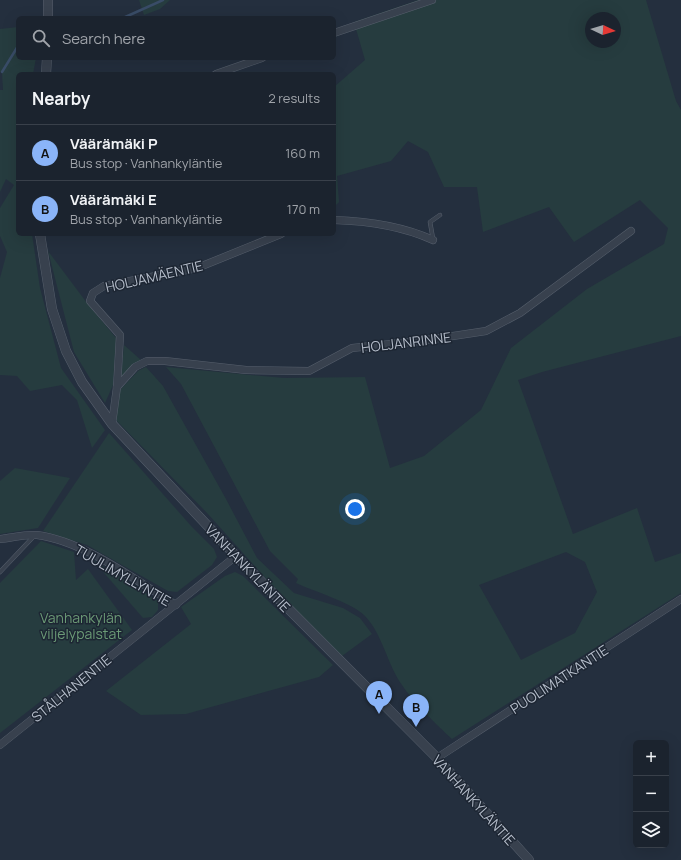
<!DOCTYPE html>
<html lang="en">
<head>
<meta charset="utf-8">
<style>
  :root { --surface:#1b232e; --page:#242b36; --text:#f1f3f6; --muted:#a0a4aa; --line:#39404a; --accent:#8ab4f8 }
  body { margin:0; font-family:Manrope,sans-serif; background:var(--page); color:var(--text) }
  .controls { position:absolute; right:12px; bottom:12px; display:grid; overflow:hidden; border-radius:6px; box-shadow:0 4px 16px #0002 }
  .controls button { width:36px; height:36px; display:grid; place-items:center; padding:0; border:0; border-bottom:1px solid var(--line); background:var(--surface); color:var(--text); font:20px sans-serif }
  .compass { position:absolute; left:585px; top:12px; width:36px; height:36px; border-radius:50%; background:var(--surface); box-shadow:0 4px 16px #0002; rotate:94deg }
  .you { position:absolute; left:355px; top:509px; width:14px; height:14px; margin:-10px; border:3px solid #fff; border-radius:50%; background:#1a73e8; box-shadow:0 0 0 6px #1a73e833 }
  .badge { display:grid; place-items:center; width:26px; height:26px; border-radius:50%; background:var(--accent); color:#111; font-size:13px; font-weight:700 }
  .pin { position:absolute; translate:-50% -33px; filter:drop-shadow(0 1px 2px #0008) }
  .pin::after { content:''; position:absolute; top:21px; width:14px; height:12px; background:inherit; clip-path:polygon(0 0,100% 0,50% 100%) }
  .list { margin:0; padding:0; list-style:none }
  h2 { display:flex; justify-content:space-between; align-items:center; height:52px; margin:0; padding:0 16px; font-size:17px }
  h2 small { font-size:13px; font-weight:400; color:var(--muted) }
  .list li { display:grid; grid-template-columns:26px 1fr auto; gap:12px; align-items:center; box-sizing:border-box; height:56px; padding:0 16px; border-top:1px solid var(--line) }
  .list b { display:block; font-size:15px; white-space:nowrap }
  .list p { margin:0; font-size:13px; white-space:nowrap; color:var(--muted) }
  .list em { font-size:13px; font-style:normal; color:var(--muted) }
  .icon { flex:none; width:22px; height:22px; fill:none; stroke:currentColor; stroke-width:2; stroke-linecap:round; stroke-linejoin:round }
  .map { position:relative; flex:none; width:681px; height:860px; overflow:hidden }
  .search { position:absolute; background:var(--surface); box-shadow:0 4px 16px #0002; left:16px; top:16px; width:320px; height:44px; display:flex; align-items:center; gap:10px; box-sizing:border-box; padding:0 14px; border-radius:6px; color:var(--muted); font-size:15px }
  .panel { position:absolute; background:var(--surface); box-shadow:0 4px 16px #0002; left:16px; top:72px; width:320px; height:164px; border-radius:6px }
  .map>svg:first-child { display:block }
  .green { fill:#263c3f; fill-rule:evenodd }
  .lines { fill:none; stroke-linecap:round; stroke-linejoin:round }
  .stream { stroke:#394c67; stroke-width:2.5 }
  .service-casing { stroke:#565f6c; stroke-width:4.5 }
  .minor-casing { stroke:#565f6c; stroke-width:8 }
  .tertiary-casing { stroke:#565f6c; stroke-width:10 }
  .service { stroke:#38414e; stroke-width:3.5 }
  .minor { stroke:#38414e; stroke-width:7 }
  .tertiary { stroke:#38414e; stroke-width:9 }
  .labels { text-anchor:middle; dominant-baseline:central; stroke-width:3; stroke-linejoin:round; paint-order:stroke }
  .street-label { font-size:14px; fill:#b4bcc9; stroke:#1d2633 }
  .park-label { font-size:14px; fill:#6b9a76; stroke:#1d2633 }
</style>
</head>
<body>
<div class="map">
<svg width="681" height="860" viewBox="0 0 681 860">
  <rect width="100%" height="100%" fill="#242f3e"/>
  <g class="green">
    <polygon points="139,0 170,0 160,9 144,15"/>
    <path d="M418,0H646L676,101L681,110V336L542,372L518,380L573,534L637,508L655,562L681,553V593L452,739C437,725 414,703 402,685C387,664 383,635 365,616C353,603 313,591 296,583L298,579L270,551L181,384L166,367L284,378L365,377L390,468L424,456L481,410L511,348L587,289L664,244L668,228L640,200L574,242L549,207L483,232L477,187H444L428,152L408,141L391,161L337,176L339,202L334,207V87L365,60L354,22ZM591,18H615V42H591ZM566,552L585,562L597,592L575,633L521,660L479,585Z"/>
    <polygon points="18,27 18,58 36,58 33,74 18,74 18,234 32,234 40,288 61,368 105,430 92,448 77,400 62,385 30,391 17,376 0,375 0,278 7,252 0,236 0,208 14,185 6,179 0,192 0,90 3,90 2,72 0,72 0,29"/>
    <polygon points="48,251 87,303 116,338 113,385 105,403 74,352"/>
    <polygon points="124,345 141,360 132,365 121,378"/>
    <polygon points="146,367 163,386 226,499 257,558 294,593 343,608 360,618 372,634 342,656 296,612 208,514 115,419 120,390 138,371"/>
    <polygon points="109,433 192,527 214,549 217,557 212,565 177,592 168,591 87,545 43,531"/>
    <polygon points="15,468 70,478 38,528 0,534 0,481"/>
    <polygon points="41,541 74,552 76,580 88,569 132,630 0,733 0,583"/>
    <polygon points="93,560 158,601 158,610 152,617 143,618"/>
    <polygon points="235,572 243,576 333,665 319,677 186,714 141,715 106,691 191,624 181,607 225,576"/>
  </g>
  <g class="lines">
    <g class="stream">
      <polyline points="123,18 163,0"/>
      <polyline points="2,72 18,46"/>
    </g>
    <g class="service-casing">
      <g id="service">
        <polyline points="433,239 430,222 440,215"/>
        <polyline points="0,572 35,535"/>
      </g>
    </g>
    <g class="minor-casing">
      <g id="minor">
        <polyline points="334,33 432,0"/>
        <polyline points="216,74 262,58"/>
        <path d="M334,220C368,221 402,226 433,240"/>
        <polyline points="117,387 135,367 147,361 165,361 246,370 309,371 352,348 420,341 486,331 520,313 631,231"/>
        <polyline points="112,424 117,387 120,335 90,301 93,293 104,286 197,268 281,234"/>
        <path d="M0,539C11,538 25,534 37,535C84,541 135,580 176,605"/>
        <polyline points="0,745 236,556"/>
        <polyline points="437,758 681,599"/>
      </g>
    </g>
    <g class="tertiary-casing">
      <g id="tertiary">
        <polyline points="48,0 48,18"/>
        <polyline points="46,74 47,58"/>
        <polyline points="40,234 52,309 66,351 82,382 112,424 236,556 437,758 529,860"/>
      </g>
    </g>
    <use href="#service" class="service"/>
    <use href="#minor" class="minor"/>
    <use href="#tertiary" class="tertiary"/>
  </g>
  <g class="labels">
    <g class="street-label">
      <text transform="translate(154 276) rotate(-13)">HOLJAMÄENTIE</text>
      <text transform="translate(406 342) rotate(-7)">HOLJANRINNE</text>
      <text transform="translate(248 568) rotate(46)">VANHANKYLÄNTIE</text>
      <text transform="translate(123 575) rotate(30)">TUULIMYLLYNTIE</text>
      <text transform="translate(559 679) rotate(-33)">PUOLIMATKANTIE</text>
      <text transform="translate(71 688) rotate(-39)">STÅLHANENTIE</text>
      <text transform="translate(474 800) rotate(48)">VANHANKYLÄNTIE</text>
    </g>
    <g class="park-label">
      <text x="81" y="617">Vanhankylän<tspan x="81" dy="16">viljelypalstat</tspan></text>
    </g>
  </g>
</svg>
<div class="controls">
<button>+</button>
<button>−</button>
<button><svg class="icon" aria-label="layers" viewBox="0 0 24 24"><path d="M12 4l9 5-9 5-9-5zM3 14l9 5 9-5"/></svg></button>
</div>
<svg class="compass" viewBox="-18 -18 36 36"><path d="M0-13l5 13h-10z" fill="#e53935"/><path d="M0 13l5-13h-10z" fill="#a0a4aa"/></svg>
<div class="you"></div>
<div class="pin badge" style="left:379px;top:714px">A</div>
<div class="pin badge" style="left:416px;top:727px">B</div>
<div class="search"><svg class="icon" aria-label="search" viewBox="0 0 24 24"><circle cx="10" cy="10" r="6"/><path d="M15 15l6 6"/></svg>Search here</div>
<section class="panel">
<h2>Nearby<small>2 results</small></h2>
<ul class="list">
<li><span class="badge">A</span><div><b>Väärämäki P</b><p>Bus stop · Vanhankyläntie</p></div><em>160 m</em></li>
<li><span class="badge">B</span><div><b>Väärämäki E</b><p>Bus stop · Vanhankyläntie</p></div><em>170 m</em></li>
</ul>
</section>
</div>
</body>
</html>
